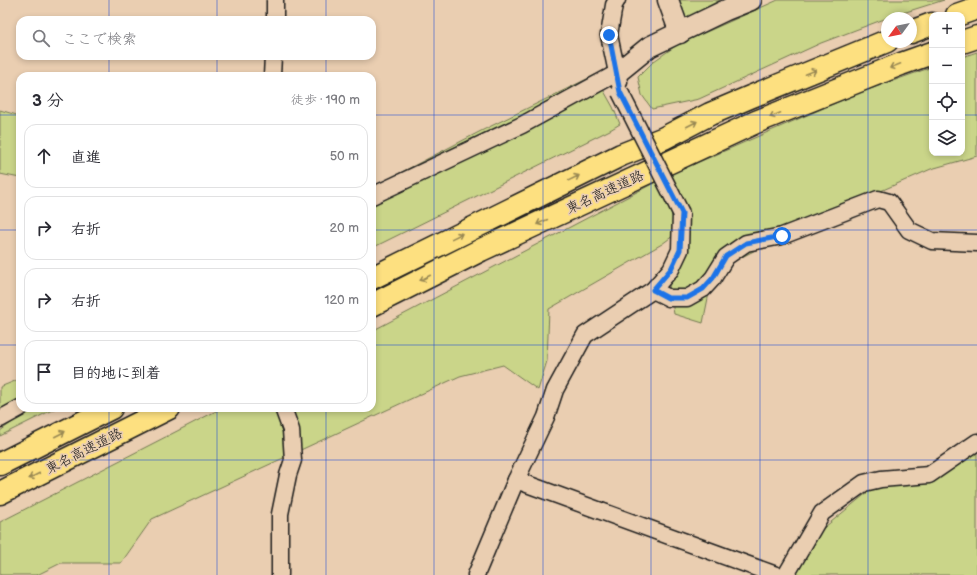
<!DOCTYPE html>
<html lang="ja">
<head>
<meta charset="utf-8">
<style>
  :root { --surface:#fff; --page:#f7f7f7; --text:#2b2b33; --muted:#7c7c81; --line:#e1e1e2 }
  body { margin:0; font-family:"Balsamiq Sans","Klee One",sans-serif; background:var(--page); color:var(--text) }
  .controls { position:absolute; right:12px; top:12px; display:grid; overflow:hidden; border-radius:8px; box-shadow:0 2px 6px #0003 }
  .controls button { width:36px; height:36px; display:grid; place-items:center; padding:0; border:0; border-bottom:1px solid var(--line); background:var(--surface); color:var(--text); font:20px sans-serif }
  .compass { position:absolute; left:881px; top:12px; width:36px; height:36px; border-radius:50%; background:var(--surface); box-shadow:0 2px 6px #0003; rotate:237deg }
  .stop { position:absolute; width:12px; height:12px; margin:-9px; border:3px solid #1a73e8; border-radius:50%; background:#fff }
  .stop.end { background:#1a73e8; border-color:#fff; box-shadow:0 1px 4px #0008 }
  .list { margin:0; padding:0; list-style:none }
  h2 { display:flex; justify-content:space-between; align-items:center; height:52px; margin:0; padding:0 16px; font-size:17px }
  h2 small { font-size:13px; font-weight:400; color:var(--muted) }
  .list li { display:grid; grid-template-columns:26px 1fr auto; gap:12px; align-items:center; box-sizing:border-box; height:64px; margin:0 8px 8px; padding:0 8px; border:1px solid var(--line); border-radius:12px }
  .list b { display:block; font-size:15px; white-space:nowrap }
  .list em { font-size:13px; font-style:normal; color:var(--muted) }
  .icon { flex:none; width:22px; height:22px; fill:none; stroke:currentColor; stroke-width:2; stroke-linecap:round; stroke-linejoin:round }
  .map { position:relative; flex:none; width:977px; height:575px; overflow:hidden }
  .search { position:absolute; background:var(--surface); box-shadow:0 2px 6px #0003; left:16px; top:16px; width:360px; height:44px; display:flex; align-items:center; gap:10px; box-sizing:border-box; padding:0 14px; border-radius:12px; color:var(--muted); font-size:15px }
  .panel { position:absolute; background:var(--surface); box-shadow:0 2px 6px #0003; left:16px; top:72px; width:360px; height:340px; border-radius:12px }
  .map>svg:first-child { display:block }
  .green { fill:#cad589; stroke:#737852 }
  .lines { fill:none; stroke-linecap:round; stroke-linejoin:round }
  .minor-casing { stroke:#1c1c1c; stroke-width:19 }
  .tertiary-casing { stroke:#1c1c1c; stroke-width:23 }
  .motorway-casing { stroke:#1c1c1c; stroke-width:25 }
  .minor { stroke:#eaceb1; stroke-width:16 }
  .tertiary { stroke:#eaceb1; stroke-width:20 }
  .motorway { stroke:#fde080; stroke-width:22 }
  .minor-bridge-casing { stroke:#1c1c1c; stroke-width:19; stroke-linecap:butt }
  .minor-bridge { stroke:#eaceb1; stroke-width:16 }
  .oneway { stroke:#988853 }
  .route { stroke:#1a73e8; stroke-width:5 }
  .grid { fill:none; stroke:#1d4ed8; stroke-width:1; stroke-opacity:0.55 }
  .labels { text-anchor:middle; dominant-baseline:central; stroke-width:3.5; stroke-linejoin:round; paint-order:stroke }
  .street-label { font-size:14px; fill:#1c1c1c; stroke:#eaceb1 }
</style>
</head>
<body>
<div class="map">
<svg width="977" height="575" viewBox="0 0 977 575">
  <rect width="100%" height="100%" fill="#eaceb1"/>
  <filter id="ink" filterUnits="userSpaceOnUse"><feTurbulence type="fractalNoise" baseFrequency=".025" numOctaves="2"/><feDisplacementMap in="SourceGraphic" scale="8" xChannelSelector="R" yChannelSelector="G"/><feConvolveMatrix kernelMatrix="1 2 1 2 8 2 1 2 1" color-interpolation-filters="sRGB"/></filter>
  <g filter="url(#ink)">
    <g class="green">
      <polygon points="672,0 720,0 687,18 677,13"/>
      <polygon points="778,0 944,0 887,18 821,43 699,99 652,109 642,95 638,77 654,61 677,45"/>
      <polygon points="977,52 977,156 931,169 819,218 730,263 709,293 703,323 674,314 669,285 677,256 681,230 662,244 549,309 547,361 538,390 503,365 460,376 152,519 121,563 61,563 37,575 0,575 0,522 222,408 372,408 372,331 671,174 856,94 932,67 932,153 962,153 962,57"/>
      <polygon points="595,75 613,107 620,124 610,130 372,248 372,193 398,174 481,131"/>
      <polygon points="0,110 20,116 20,178 0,174"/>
      <polygon points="20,379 20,398 0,411 0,387"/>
      <polygon points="32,408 56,408 0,436 0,431"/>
      <polygon points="977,452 977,575 782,575 804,544 874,487 955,467"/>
    </g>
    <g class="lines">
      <g class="minor-casing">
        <g id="minor">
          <polyline points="617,0 614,5 609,35 619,82"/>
          <polyline points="275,20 275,0"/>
          <polyline points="272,76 273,56"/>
          <polyline points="372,196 522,125 617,73"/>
          <polyline points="653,290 669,298 687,298 703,289 713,278 726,257 746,243 782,236 878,199 889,202 909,230 932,241 977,243"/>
          <polyline points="0,419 20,408"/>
          <polyline points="516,480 776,575"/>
          <polyline points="280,575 280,514 288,475 293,460 291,430 283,408"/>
          <polyline points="476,575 516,480 546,417 555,390 585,335 653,290 671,269 680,250 681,213"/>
          <polyline points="786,575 822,513 864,483 881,479 929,475 977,442"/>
        </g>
      </g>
      <g class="tertiary-casing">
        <g id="tertiary">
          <polyline points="668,0 680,33"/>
          <polyline points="617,73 649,47 726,10 751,0"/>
        </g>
      </g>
      <g class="motorway-casing">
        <g id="motorway">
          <polyline points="957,15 977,8"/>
          <polyline points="911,32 932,24"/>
          <polyline points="962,42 977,37"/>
          <polyline points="372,278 621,155 664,138 710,114 750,97 887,41"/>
          <polyline points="372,305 481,250 756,122 901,64 932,53"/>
          <polyline points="0,464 111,408"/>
          <polyline points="0,493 169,408"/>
        </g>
      </g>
      <use href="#minor" class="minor"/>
      <use href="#tertiary" class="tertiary"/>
      <use href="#motorway" class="motorway"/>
      <g class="minor-bridge-casing">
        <polyline id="minor-bridge" points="620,92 681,213"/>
      </g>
      <use href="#minor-bridge" class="minor-bridge"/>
    </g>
    <defs><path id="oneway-shaft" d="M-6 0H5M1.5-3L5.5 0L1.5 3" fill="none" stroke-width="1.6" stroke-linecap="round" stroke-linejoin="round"/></defs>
    <g class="oneway">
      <use href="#oneway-shaft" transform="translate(895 66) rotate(158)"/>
      <use href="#oneway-shaft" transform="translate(811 72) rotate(-22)"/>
      <use href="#oneway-shaft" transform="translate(775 115) rotate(158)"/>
      <use href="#oneway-shaft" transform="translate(692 124) rotate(-27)"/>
      <use href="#oneway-shaft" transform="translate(574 178) rotate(-26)"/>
      <use href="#oneway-shaft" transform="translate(542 222) rotate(155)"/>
      <use href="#oneway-shaft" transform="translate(457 236) rotate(-26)"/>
      <use href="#oneway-shaft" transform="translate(425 278) rotate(153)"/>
      <use href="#oneway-shaft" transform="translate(60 434) rotate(-27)"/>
      <use href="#oneway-shaft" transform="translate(34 476) rotate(153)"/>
    </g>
  </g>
  <g class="lines" filter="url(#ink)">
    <polyline class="route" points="609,35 620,92 682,213 680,250 671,269 653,290 668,298 687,298 703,289 713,278 726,256 746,243 782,236"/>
  </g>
  <path class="grid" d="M109,0V20M217,0V20M326,0V20M434,0V575M543,0V575M651,0V575M760,0V575M868,0V575M109,56V76M217,56V76M326,56V76M0,115H20M372,115H932M962,115H977M0,230H20M372,230H977M0,345H20M372,345H977M109,408V575M217,408V575M326,408V575M0,460H977"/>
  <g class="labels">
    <g class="street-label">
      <text transform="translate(605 192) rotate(-25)">東名高速道路</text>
      <text transform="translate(84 451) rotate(-27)">東名高速道路</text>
    </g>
  </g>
</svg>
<div class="controls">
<button>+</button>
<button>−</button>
<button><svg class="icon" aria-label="locate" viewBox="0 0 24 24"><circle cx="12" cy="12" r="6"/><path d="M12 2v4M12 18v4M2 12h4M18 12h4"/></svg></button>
<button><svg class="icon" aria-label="layers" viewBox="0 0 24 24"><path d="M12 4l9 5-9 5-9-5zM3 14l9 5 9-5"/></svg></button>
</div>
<svg class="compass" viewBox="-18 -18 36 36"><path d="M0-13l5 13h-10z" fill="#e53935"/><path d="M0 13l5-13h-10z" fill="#7c7c81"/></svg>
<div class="stop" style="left:782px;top:236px"></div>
<div class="stop end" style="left:609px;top:35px"></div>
<div class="search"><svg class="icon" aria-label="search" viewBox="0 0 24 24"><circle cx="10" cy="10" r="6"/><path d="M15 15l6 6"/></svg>ここで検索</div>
<section class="panel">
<h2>3 分<small>徒歩 · 190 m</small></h2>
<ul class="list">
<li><svg class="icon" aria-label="ahead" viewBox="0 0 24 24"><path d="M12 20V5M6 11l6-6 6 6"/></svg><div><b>直進</b></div><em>50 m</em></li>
<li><svg class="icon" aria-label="right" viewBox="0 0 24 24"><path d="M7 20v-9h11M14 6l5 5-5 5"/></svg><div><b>右折</b></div><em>20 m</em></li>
<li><svg class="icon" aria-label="right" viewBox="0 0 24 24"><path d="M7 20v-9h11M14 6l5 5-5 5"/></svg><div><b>右折</b></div><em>120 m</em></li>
<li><svg class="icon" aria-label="arrive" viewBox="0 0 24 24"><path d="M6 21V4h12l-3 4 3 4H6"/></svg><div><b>目的地に到着</b></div></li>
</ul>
</section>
</div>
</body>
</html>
